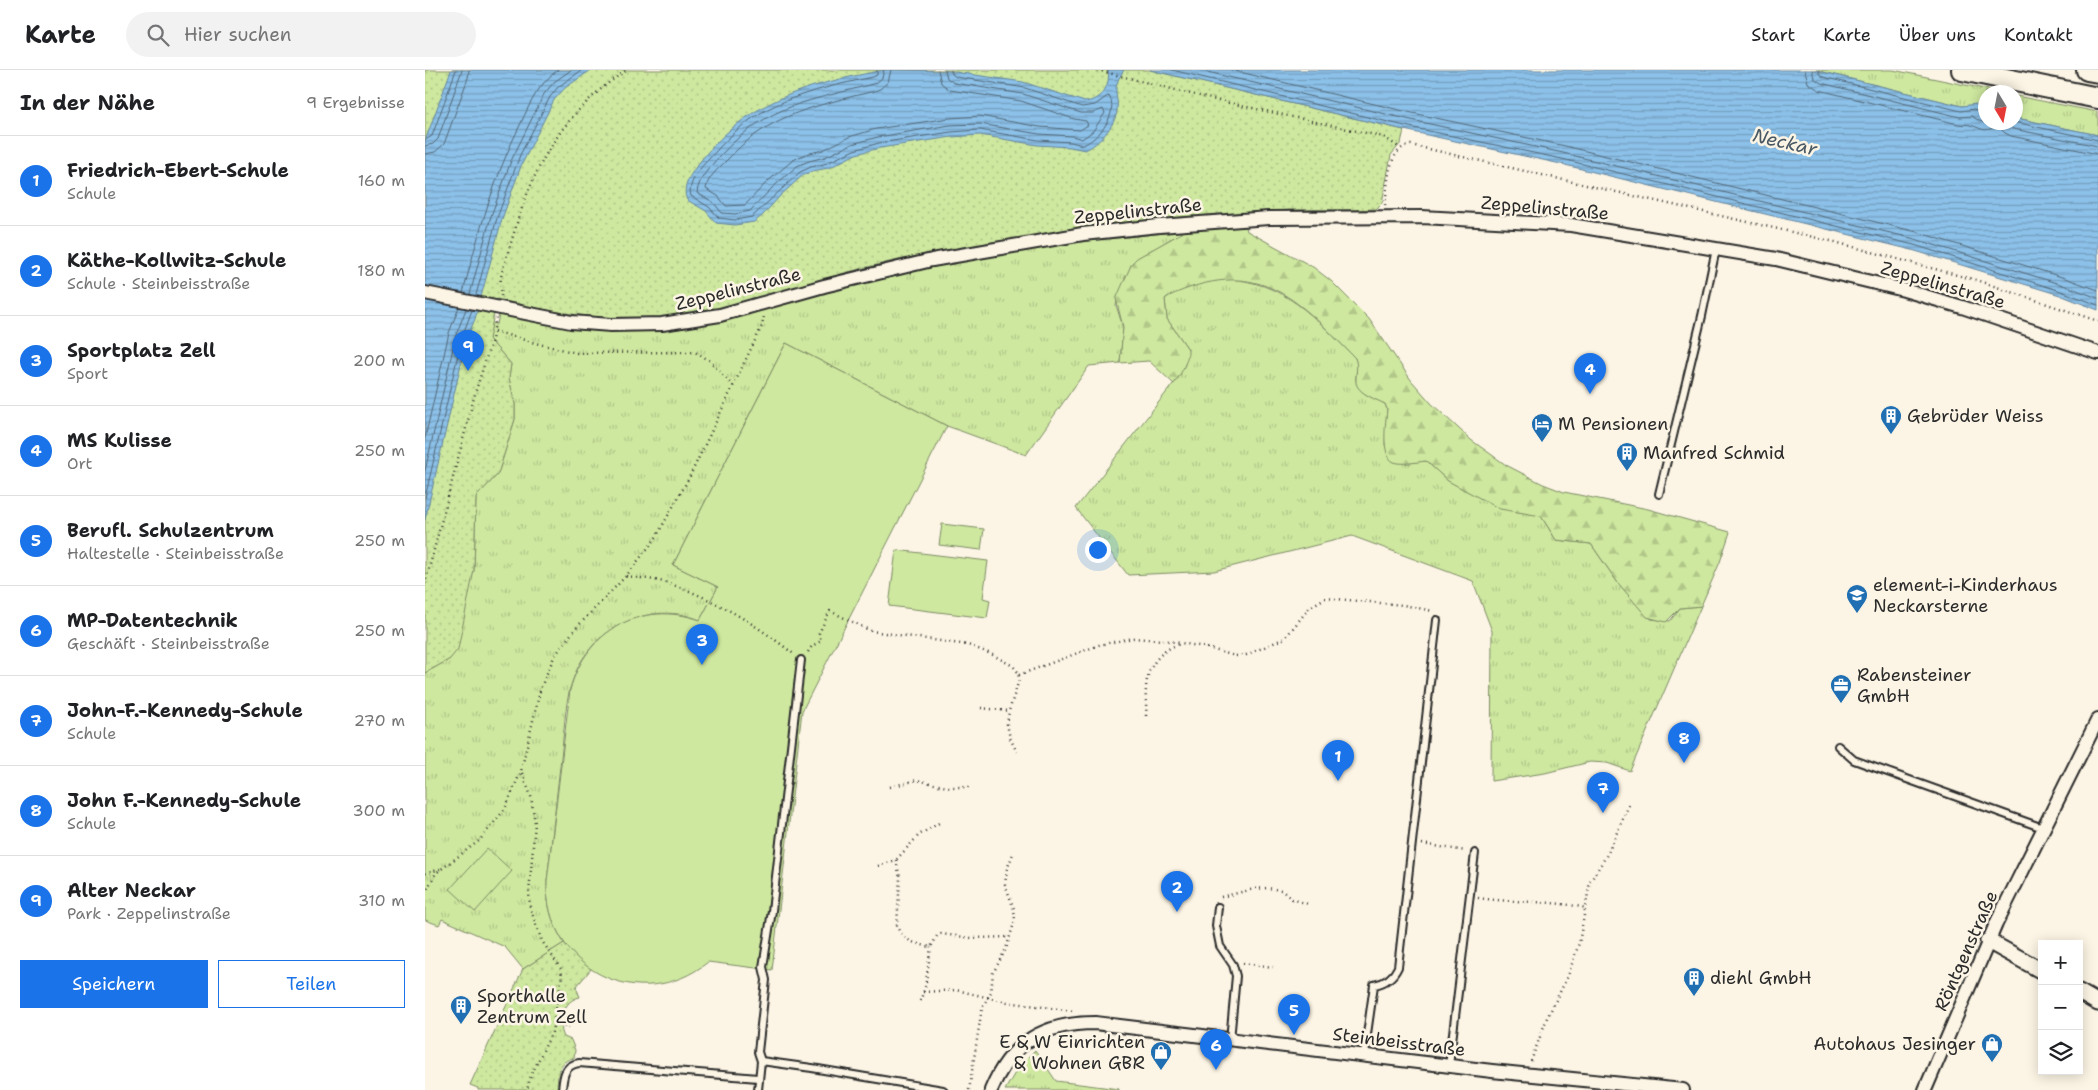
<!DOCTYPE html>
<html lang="de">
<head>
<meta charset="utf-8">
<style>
  :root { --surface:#fff; --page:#f2f2f2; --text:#202124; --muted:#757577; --line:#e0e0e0; --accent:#1a73e8 }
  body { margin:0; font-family:"Shantell Sans",sans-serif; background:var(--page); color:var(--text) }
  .controls { position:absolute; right:15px; bottom:15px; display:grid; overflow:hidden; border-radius:0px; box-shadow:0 2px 12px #0003 }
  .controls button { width:45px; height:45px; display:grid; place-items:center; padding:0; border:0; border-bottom:1px solid var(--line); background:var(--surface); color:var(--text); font:25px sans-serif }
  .compass { position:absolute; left:1553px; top:15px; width:45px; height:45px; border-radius:50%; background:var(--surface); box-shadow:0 2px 12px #0003; rotate:170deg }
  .you { position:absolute; left:672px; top:479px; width:18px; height:18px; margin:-12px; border:4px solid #fff; border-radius:50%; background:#1a73e8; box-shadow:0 0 0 8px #1a73e833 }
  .badge { display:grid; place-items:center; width:32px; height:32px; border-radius:50%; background:var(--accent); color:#fff; font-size:16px; font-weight:700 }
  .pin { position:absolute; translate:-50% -41px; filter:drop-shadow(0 1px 2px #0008) }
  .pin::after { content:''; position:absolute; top:26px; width:18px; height:15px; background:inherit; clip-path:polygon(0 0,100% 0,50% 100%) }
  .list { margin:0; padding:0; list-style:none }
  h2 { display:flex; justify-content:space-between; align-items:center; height:65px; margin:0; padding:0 20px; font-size:21px }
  h2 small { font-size:16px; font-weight:400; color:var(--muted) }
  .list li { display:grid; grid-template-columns:32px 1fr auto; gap:15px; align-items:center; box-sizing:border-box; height:90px; padding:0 20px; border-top:1px solid var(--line) }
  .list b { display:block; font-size:19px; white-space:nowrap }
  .list p { margin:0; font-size:16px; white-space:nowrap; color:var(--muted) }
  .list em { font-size:16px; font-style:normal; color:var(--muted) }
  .actions { display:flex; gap:10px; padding:15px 20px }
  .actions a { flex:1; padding:11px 0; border:1px solid var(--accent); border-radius:0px; text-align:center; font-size:18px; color:var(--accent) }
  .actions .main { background:var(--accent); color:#fff }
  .icon { flex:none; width:28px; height:28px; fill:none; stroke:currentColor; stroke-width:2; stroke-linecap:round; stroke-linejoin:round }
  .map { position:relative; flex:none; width:1673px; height:1020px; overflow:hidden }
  header { display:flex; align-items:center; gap:30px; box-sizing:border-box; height:70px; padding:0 25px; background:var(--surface); border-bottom:1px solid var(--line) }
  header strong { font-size:24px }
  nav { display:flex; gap:28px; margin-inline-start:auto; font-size:18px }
  .search { width:350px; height:45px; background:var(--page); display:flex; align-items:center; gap:12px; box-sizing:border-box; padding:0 18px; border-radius:28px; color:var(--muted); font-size:19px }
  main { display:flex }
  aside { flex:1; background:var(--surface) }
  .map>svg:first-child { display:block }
  .grass { fill:url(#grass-tufts); stroke:#7c8a65 }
  .forest { fill:url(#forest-firs); stroke:#7c8a65 }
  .park { fill:url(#park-dots); stroke:#7c8a65 }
  .pitch { fill:#cee89f; stroke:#7c8a65 }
  .water { fill:url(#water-rules); stroke:#65859d }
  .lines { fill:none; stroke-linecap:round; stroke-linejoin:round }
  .shore { stroke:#526777; stroke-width:1 }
  .service-casing { stroke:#2b2b2b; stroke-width:10 }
  .minor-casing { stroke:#2b2b2b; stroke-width:16 }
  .tertiary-casing { stroke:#2b2b2b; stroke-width:19 }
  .trunk-casing { stroke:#2b2b2b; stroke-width:24 }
  .path { stroke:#2b2b2b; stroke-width:2.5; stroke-dasharray:1 4; stroke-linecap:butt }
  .service { stroke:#fcf5e5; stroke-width:6 }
  .minor { stroke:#fcf5e5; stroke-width:12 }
  .tertiary { stroke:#fcf5e5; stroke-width:15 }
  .trunk { stroke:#fcf5e5; stroke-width:20 }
  .labels { text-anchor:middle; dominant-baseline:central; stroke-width:5; stroke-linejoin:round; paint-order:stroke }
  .street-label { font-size:18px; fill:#2b2b2b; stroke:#fcf5e5 }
  .poi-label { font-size:18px; fill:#2b2b2b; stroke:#fcf5e5; text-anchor:start }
  .water-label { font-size:19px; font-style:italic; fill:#485864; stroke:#fcf5e5 }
</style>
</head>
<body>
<header>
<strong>Karte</strong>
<div class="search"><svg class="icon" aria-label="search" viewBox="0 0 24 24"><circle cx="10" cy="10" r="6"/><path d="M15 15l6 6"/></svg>Hier suchen</div>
<nav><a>Start</a><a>Karte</a><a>Über uns</a><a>Kontakt</a></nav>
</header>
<main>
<aside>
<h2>In der Nähe<small>9 Ergebnisse</small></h2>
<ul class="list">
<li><span class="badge">1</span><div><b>Friedrich-Ebert-Schule</b><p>Schule</p></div><em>160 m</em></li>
<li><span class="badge">2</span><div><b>Käthe-Kollwitz-Schule</b><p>Schule · Steinbeisstraße</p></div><em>180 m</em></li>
<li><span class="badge">3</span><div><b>Sportplatz Zell</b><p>Sport</p></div><em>200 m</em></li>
<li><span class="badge">4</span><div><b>MS Kulisse</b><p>Ort</p></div><em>250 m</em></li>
<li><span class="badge">5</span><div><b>Berufl. Schulzentrum</b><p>Haltestelle · Steinbeisstraße</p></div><em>250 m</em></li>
<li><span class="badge">6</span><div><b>MP-Datentechnik</b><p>Geschäft · Steinbeisstraße</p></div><em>250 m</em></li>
<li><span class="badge">7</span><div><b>John-F.-Kennedy-Schule</b><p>Schule</p></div><em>270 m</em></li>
<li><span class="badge">8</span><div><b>John F.-Kennedy-Schule</b><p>Schule</p></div><em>300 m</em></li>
<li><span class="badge">9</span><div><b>Alter Neckar</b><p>Park · Zeppelinstraße</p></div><em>310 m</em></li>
</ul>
<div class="actions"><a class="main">Speichern</a><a>Teilen</a></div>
</aside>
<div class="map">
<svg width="1673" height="1020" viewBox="0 0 1673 1020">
  <defs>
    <pattern id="grass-tufts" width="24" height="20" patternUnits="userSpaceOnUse" patternTransform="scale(1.25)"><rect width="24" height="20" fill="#cee89f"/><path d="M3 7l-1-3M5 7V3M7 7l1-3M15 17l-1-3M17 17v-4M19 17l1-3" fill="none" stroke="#b1c789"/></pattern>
    <pattern id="forest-firs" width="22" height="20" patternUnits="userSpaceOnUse" patternTransform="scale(1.25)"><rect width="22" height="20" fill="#cee89f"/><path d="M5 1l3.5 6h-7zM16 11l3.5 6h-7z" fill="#b1c789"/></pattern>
    <pattern id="park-dots" width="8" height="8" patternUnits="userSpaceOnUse" patternTransform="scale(1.25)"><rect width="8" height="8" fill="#cee89f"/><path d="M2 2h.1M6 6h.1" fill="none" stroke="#b1c789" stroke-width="1.8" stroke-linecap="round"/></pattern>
    <pattern id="water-rules" width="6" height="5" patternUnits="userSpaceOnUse" patternTransform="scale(1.25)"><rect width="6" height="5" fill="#8cc1e9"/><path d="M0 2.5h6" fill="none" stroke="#739dbd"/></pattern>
  </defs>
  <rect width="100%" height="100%" fill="#fcf5e5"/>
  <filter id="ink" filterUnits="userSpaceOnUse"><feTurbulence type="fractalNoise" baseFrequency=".02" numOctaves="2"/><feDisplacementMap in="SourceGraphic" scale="10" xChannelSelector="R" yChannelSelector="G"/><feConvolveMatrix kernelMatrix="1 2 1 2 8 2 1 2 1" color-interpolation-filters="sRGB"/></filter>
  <g filter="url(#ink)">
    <g class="grass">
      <polygon points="1389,0 1468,0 1574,22 1560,22 1560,41 1552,35 1537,36"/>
      <polygon points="1591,26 1673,42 1673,65 1591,48"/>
      <path d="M760,161L713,188L707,193L691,235L698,257L695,293L664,296L601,385L522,356L361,273L248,495L293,517L275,550C227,530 169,556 150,604C140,627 140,654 137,679C132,723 127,767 122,811C121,834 127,854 139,873L98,899L80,877L17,849L14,855L0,850V603L25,589L49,500L51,427L73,404L90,349V334L84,308L86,294L64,269L66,253L72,254L74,245L173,261H225L263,258L300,250L452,209L533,192L643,173Z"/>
      <path d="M799,209C859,210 891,249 930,288C933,294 932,299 931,305C929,323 946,326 960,334L962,339L960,375L972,392L1001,391L1023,411L1116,446L1131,470L1166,474L1193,513L1226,549L1245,551L1255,538L1276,536L1205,701L1182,693L1165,692L1120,703L1066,711L1067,561L1048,511L927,466L789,501L703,505L651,438L755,305L763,279L742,249L740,229C752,217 782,211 799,209Z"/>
      <polygon points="610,980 631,1011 694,1019 694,1020 580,1020 594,996"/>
    </g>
    <path class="forest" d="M821,156L822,161L888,197L906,211L944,249L986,310L1006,333L1046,370L1081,395L1118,414L1139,422L1223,439L1305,462L1295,492L1276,536L1255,538L1241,552L1222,547L1193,513L1166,474L1131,470L1116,446L1075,439L1023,411L1001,391C992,392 977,395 969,392C955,386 961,351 962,339L960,334C950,329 929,322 931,309C931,302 933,295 930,288C870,226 832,185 742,227L740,229L742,249L763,279C764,290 756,304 749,314L724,291L695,293L698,257L691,229L707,193L712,188L760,161Z"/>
    <g class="park">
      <path d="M0,0H725L979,60L976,73L966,85L957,133L951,139C923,141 895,139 866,140C777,144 687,152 599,167C540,176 481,187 423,202C360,219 296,244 231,248C176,251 124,242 72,229L64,269L86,294L84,308L90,334V349L73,404L51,427L49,500L33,579L25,589L0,603Z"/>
      <path d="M139,873L151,887L166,899L151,917L155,927C138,930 132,953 139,967L146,970L150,980L149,988C132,991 133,1005 132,1020H53V1018L45,1015L98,899Z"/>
    </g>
    <g class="pitch">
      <path d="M361,273L522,356L377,641L347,900L283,892C215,947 119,898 122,811L145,620C161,560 217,530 275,550L293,517L248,495Z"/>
      <polygon points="517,454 559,459 556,480 514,475"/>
      <polygon points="471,480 563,491 558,528 565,530 562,548 464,536"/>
      <polygon points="62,778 87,801 50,842 25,819"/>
    </g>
    <g class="water">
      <polygon points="26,0 166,0 140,18 129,30 96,96 77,149 50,249 42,268 0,450 0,71"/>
      <path d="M460,0L523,1L598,12L660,32C676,30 686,16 683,0H699C685,21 694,21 692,41C690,56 673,75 660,80L645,77L612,75L555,65L527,67L455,78L431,84L404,98L387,101L377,106L355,126L337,146L329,152L310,155L291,153L281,141L262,130C256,118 266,103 274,93C323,29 384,14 460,0Z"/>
      <polygon points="725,0 1389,0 1537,36 1551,34 1560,41 1560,52 1590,52 1591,48 1673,65 1673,240 1635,225 1487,180 1136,94 979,60"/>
    </g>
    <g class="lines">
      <g class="shore">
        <path d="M452,0V5L448,7C406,16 357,26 322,52C307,63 295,77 283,90C275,98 262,114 266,126L284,137L294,148L310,150L327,147L375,102L386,97L402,93L429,80L454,73L526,62L555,60L613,70L646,72L658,75C675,68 694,43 684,25L670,35L657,37L600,18L531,7L527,4L526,0"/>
        <path d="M459,0L457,8L451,13C385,32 344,32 294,87C285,97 273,109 272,123L288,132L297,143L310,144L325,141L347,118L372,96L384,91L400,87L427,74L453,67L525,55L555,54L614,64L647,66L657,69L668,61L680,43L678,39L668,43H656L598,24L529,13L522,8L520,0"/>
        <path d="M466,0L463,12L455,19C445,23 435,24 425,27C372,41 339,50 301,91C293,99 282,108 281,119L293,126L301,136L320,135L342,112L368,90L381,84L398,80L424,67L451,59L525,48L555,46L615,57L655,60L663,55L661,51L649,49L596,31L525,20L516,13L513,0"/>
        <polyline points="747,0 980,56 1137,89 1489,175 1636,221 1673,235"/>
        <polyline points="774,0 982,49 1138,83 1490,169 1638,215 1673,228"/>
        <polyline points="806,0 983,42 1140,76 1492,162 1640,208 1673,220"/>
        <path d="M1380,0L1383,13L1394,20L1533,54C1537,55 1542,54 1545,55C1560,59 1556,63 1573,56L1580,63L1586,66L1673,84"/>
        <polyline points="1387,0 1389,8 1396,13 1535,47 1547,46 1554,51 1560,52"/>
        <polyline points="1394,0 1394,4 1398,7 1536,41 1549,39 1555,45 1560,46"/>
        <polyline points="1581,52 1588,59 1673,76"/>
        <polyline points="1589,52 1673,70"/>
        <polyline points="0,70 7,66 31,0"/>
        <polyline points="0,76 8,74 13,69 37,0"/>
        <polyline points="0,84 10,82 19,74 43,8 44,0"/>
        <path d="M38,223C53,164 69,107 96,53C105,33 114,13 133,0"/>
        <polyline points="45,224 66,146 86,91 119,24 129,12 146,0"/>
        <polyline points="51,225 72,148 95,85 125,27 133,17 157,0"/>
        <polyline points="0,368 24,263 34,237"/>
        <polyline points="0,401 31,265 41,239"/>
        <polyline points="0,428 37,267 47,240"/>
      </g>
      <g class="service-casing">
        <g id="service">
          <polyline points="1234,424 1277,246 1291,179"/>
          <polyline points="1413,676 1429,690 1618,758"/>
          <polyline points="793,837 791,856 795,876 808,895 811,906 805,970"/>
          <path d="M939,985L949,915C960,913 968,908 973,897L1012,550"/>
          <polyline points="336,991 387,998 518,1020"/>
          <polyline points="1024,996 1050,783"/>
          <path d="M137,1020C138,1007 139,995 154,993L333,1008"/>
          <polyline points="333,1020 336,991 333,982 341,910 338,897 347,841 376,590"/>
        </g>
      </g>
      <g class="minor-casing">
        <g id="minor">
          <polyline points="0,223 146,252 186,255 237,254 295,245 399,216 507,190 658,164 734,156 844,148 997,147 1146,155 1351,189 1479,220 1537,237 1673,283"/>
          <path d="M566,1020C586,972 619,953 670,953L1067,1001L1258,1020"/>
          <polyline points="1500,1020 1571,854 1673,649"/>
        </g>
      </g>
      <g class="tertiary-casing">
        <g id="tertiary">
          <polyline points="1563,871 1617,901"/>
          <polyline points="1654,922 1673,933"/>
        </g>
      </g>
      <g class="trunk-casing">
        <g id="trunk">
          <polyline points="1537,0 1673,28"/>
          <polyline points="1662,0 1673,2"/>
        </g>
      </g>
      <g class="path">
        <polyline points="672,0 786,29 959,67 975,78"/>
        <path d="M960,135C963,116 962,77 986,75L1410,172L1554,211L1673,251"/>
        <path d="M76,226C77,220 75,213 76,207C79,193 84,180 88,166C109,94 138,42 202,0"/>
        <polyline points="69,261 110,273 152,283 270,282 284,290 308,316"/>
        <path d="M201,506C214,508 227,509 239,512C287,527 331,554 370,585"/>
        <polyline points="0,514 51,320 67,270 71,248"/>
        <polyline points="383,582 387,576 396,571 394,563 405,541 446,561 543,575 566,584 588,596 593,602 594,610 584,641 582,654 585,668 592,682"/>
        <polyline points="594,605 674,575 708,568 738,570 779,577 810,586 821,585 860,568 885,537 900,528 978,535 1008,541"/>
        <polyline points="556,638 584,641"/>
        <path d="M721,646C722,636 720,629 721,619C721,599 735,579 755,574"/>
        <polyline points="97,703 106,726 110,753 104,823 105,838 117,871 136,899 137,905 127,962 105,1008 102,1020"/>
        <polyline points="465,717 492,710 522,717 544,717"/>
        <polyline points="997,774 1041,781"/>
        <path d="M471,790L475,808L472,855C476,871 492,874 506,877L512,866L516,864L547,868L585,867"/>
        <polyline points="453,796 471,790 494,765 514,753"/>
        <polyline points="0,804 15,799"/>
        <polyline points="0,823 11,803 54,771 80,739 96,701 116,617 129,587 150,559 201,506 230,469 264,408 337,256 339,246"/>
        <polyline points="796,827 829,819 842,818 856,820 867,829 883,834"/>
        <path d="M1053,828C1089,833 1126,830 1161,838"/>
        <polyline points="818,893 848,897"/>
        <polyline points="498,922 531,920 582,932 648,941"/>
        <polyline points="495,931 500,918 506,877"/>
        <polyline points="129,954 144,958"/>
        <polyline points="1106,991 1122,948 1143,906 1154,873 1165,812 1183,783 1204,735"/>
        <polyline points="544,1020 557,938 566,922 568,903 581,879 590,850 589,839 580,814 582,799 588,784"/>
      </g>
      <use href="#service" class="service"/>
      <use href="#minor" class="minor"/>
      <use href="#tertiary" class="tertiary"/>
      <use href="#trunk" class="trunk"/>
    </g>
  </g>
  <defs>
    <g id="building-pin" transform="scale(1.125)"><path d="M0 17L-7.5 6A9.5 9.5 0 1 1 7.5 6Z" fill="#1f6fb2" stroke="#fcf5e5"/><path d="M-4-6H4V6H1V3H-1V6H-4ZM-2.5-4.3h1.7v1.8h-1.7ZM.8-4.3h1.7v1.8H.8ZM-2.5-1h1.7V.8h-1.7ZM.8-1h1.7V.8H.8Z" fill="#fff"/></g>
    <g id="hotel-pin" transform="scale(1.125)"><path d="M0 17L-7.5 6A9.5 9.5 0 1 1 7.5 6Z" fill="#1f6fb2" stroke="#fcf5e5"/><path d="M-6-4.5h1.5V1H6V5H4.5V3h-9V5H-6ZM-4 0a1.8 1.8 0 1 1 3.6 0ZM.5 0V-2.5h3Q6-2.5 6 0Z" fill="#fff"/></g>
    <g id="school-pin" transform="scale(1.125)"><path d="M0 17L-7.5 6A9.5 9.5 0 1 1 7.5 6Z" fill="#1f6fb2" stroke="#fcf5e5"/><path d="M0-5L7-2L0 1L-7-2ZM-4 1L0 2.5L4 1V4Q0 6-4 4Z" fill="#fff"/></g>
    <g id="office-pin" transform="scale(1.125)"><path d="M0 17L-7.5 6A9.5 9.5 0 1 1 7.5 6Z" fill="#1f6fb2" stroke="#fcf5e5"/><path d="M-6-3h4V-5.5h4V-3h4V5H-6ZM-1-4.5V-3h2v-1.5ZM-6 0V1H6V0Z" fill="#fff"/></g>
    <g id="shop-pin" transform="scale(1.125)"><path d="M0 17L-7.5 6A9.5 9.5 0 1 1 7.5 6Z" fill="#1f6fb2" stroke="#fcf5e5"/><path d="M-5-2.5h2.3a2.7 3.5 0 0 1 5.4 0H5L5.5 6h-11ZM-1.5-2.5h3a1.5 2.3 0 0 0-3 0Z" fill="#fff"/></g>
  </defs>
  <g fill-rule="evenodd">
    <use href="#building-pin" x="1466" y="346"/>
    <use href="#hotel-pin" x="1117" y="354"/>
    <use href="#building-pin" x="1202" y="383"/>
    <use href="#school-pin" x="1432" y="525"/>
    <use href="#office-pin" x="1416" y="615"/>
    <use href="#building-pin" x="1269" y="908"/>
    <use href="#building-pin" x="36" y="936"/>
    <use href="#shop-pin" x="1567" y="974"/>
    <use href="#shop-pin" x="736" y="982"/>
  </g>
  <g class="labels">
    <g class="street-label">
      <text transform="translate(1120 138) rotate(5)">Zeppelinstraße</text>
      <text transform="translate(713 141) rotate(-6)">Zeppelinstraße</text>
      <text transform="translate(1518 215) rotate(16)">Zeppelinstraße</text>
      <text transform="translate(313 219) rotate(-14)">Zeppelinstraße</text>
      <text transform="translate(1541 881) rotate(-66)">Röntgenstraße</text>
      <text transform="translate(974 972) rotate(7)">Steinbeisstraße</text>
    </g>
    <g class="poi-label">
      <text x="1482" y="346">Gebrüder Weiss</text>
      <text x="1133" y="354">M Pensionen</text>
      <text x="1218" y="383">Manfred Schmid</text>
      <text x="1448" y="515">element-i-Kinderhaus<tspan x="1448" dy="21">Neckarsterne</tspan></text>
      <text x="1432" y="605">Rabensteiner<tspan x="1432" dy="21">GmbH</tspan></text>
      <text x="1285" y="908">diehl GmbH</text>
      <text x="52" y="926">Sporthalle<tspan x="52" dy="21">Zentrum Zell</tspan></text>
      <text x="720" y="972" text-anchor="end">E &amp; W Einrichten<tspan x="720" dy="21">&amp; Wohnen GBR</tspan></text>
      <text x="1551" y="974" text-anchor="end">Autohaus Jesinger</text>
    </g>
    <g class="water-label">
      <text transform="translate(1360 72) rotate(13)">Neckar</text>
    </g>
  </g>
</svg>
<div class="controls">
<button>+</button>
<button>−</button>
<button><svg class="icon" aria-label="layers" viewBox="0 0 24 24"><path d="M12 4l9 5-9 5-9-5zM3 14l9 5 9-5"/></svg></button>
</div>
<svg class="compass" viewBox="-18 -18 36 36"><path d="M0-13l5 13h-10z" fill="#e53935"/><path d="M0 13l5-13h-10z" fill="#757577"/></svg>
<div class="you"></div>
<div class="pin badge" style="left:913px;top:711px">1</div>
<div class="pin badge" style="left:752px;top:842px">2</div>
<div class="pin badge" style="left:277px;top:595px">3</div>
<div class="pin badge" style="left:1165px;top:324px">4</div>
<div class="pin badge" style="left:869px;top:965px">5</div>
<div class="pin badge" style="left:791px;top:1000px">6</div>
<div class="pin badge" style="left:1178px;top:743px">7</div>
<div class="pin badge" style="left:1259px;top:693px">8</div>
<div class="pin badge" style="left:43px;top:301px">9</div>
</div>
</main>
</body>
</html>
